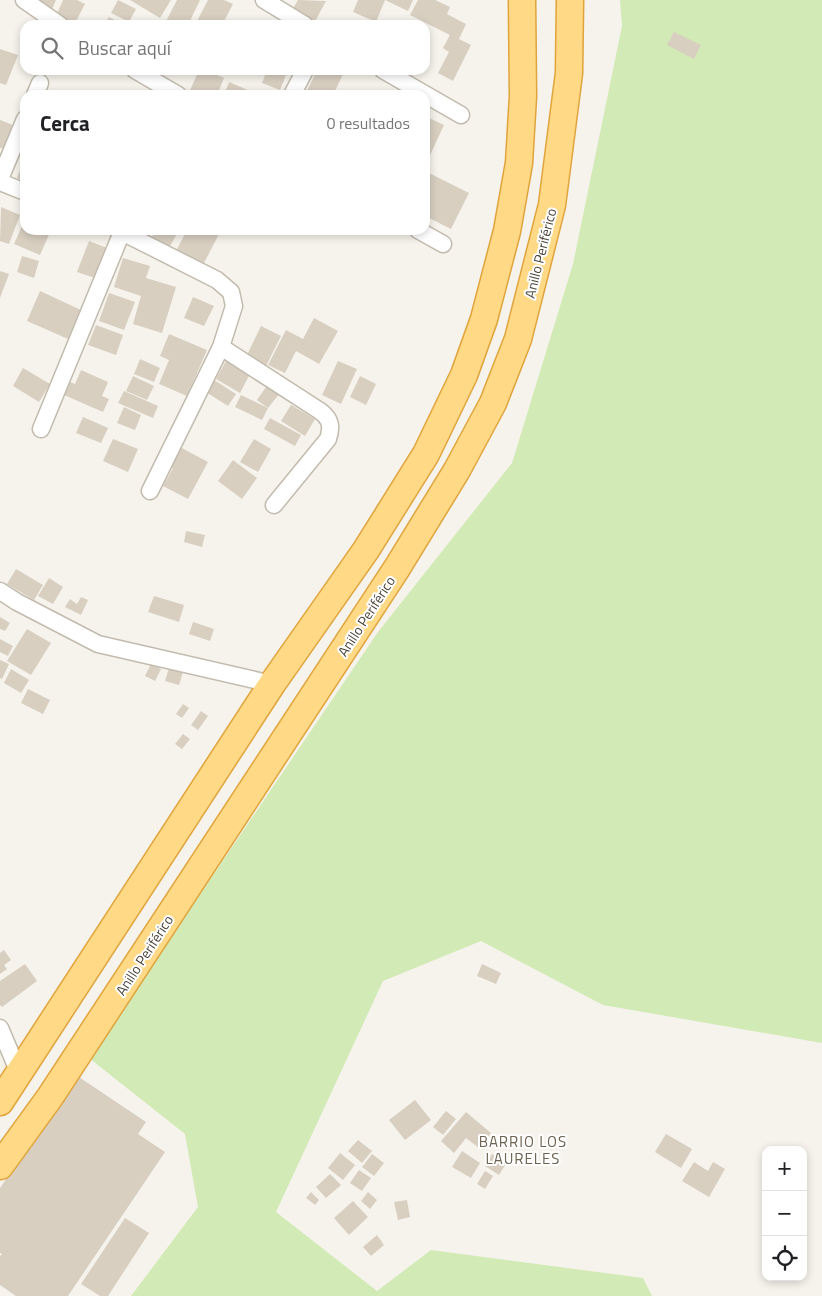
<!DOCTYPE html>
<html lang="es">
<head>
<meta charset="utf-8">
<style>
  :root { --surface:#fff; --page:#f2f2f2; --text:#202124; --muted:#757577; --line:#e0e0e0 }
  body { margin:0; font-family:"Titillium Web",sans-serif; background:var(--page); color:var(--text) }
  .controls { position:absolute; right:15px; bottom:15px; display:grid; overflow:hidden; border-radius:10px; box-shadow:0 2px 8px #0003 }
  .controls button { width:45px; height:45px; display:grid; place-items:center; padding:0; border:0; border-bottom:1px solid var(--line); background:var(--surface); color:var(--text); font:25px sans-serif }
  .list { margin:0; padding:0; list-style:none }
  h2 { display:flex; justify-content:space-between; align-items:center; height:65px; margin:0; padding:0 20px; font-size:21px }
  h2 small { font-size:16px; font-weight:400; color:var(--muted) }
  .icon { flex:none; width:28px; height:28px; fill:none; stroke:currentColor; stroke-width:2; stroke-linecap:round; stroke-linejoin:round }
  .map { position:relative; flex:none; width:822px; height:1296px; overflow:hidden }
  .search { position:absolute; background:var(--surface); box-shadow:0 2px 8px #0003; left:20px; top:20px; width:410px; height:55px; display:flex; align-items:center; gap:12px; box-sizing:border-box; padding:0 18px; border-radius:15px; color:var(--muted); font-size:19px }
  .panel { position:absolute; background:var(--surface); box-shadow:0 2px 8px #0003; left:20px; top:90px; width:410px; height:145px; border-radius:15px }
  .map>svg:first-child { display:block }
  .green { fill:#d2eab5 }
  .building { fill:#d8cfc1 }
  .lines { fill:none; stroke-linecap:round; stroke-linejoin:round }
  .minor-casing { stroke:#c2bbae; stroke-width:19 }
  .trunk-casing { stroke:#e0a43c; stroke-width:29 }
  .minor { stroke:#fff; stroke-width:16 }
  .trunk { stroke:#ffd985; stroke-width:26 }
  .labels { text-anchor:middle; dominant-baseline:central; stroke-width:4; stroke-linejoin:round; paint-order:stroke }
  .street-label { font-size:14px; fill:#4b4439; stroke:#fff }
  .neighbourhood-label { font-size:15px; letter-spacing:1px; fill:#6e6250; stroke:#fff }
</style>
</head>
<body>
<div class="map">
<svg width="822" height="1296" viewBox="0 0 822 1296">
  <rect width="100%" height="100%" fill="#f6f3ec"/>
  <polygon class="green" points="620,0 822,0 822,1043 603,1005 481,941 383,981 276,1212 377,1291 431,1250 643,1278 652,1296 131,1296 198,1207 185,1134 89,1058 378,632 512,463 573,264 622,26"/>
  <g class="building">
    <polygon points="38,0 56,0 50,14"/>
    <polygon points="63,0 77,0 85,4 74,25 65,25 55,18"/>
    <polygon points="118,0 136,9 129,22 111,13"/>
    <polygon points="130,0 171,0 160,18"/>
    <polygon points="177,0 200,0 188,25 164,25"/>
    <polygon points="208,0 224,0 233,4 222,25 195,25"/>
    <polygon points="298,0 326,1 313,25 289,16"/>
    <polygon points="358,0 413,0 408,11 385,0 376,22 353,12"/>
    <polygon points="418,0 435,0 450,7 447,14 466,24 459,39 471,45 453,81 438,73 449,52 443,48 450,35 410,15"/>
    <polygon points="109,17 125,25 104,25"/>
    <polygon points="674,32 701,45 694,59 667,45"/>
    <polygon points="0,49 18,55 6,85 0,83"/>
    <polygon points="199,70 205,70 224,78 217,95 188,95"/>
    <polygon points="267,70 288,70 280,90 262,83"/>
    <polygon points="317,70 345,70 333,95 305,95"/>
    <polygon points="229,82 250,91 248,95 224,95"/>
    <polygon points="425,116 444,125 425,166"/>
    <polygon points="0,120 13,125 4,149 0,148"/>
    <polygon points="23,163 25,164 25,181 17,178"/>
    <polygon points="425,171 469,193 451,229 425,216"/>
    <polygon points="1,207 20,215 9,244 0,241"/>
    <polygon points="25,219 25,230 51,230 40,255 14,244"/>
    <polygon points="156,230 179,230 169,248 151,239"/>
    <polygon points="187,230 221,230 202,267 175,253"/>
    <polygon points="89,241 107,248 95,278 77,272"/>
    <polygon points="22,256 39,261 34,278 17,272"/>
    <polygon points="123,258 150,266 146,278 176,287 162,333 133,324 141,296 114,287"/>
    <polygon points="0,271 9,274 0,298"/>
    <polygon points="40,291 81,310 68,339 27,321"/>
    <polygon points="109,293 135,302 124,330 99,321"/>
    <polygon points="193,297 214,306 204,326 184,318"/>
    <polygon points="314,318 338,331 319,364 296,351 285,373 268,365 286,330 303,339"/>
    <polygon points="96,325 123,335 116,355 88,345"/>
    <polygon points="261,326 281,336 266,366 246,357"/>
    <polygon points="169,334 207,350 187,396 159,384 169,360 160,356"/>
    <polygon points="140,359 160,368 154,382 134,374"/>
    <polygon points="226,361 250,374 240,393 216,379"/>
    <polygon points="338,361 357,369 341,404 322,395"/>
    <polygon points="23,368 50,384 39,402 13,386"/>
    <polygon points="81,370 108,382 102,396 109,399 103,412 64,395 70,382 75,384"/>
    <polygon points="133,376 154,386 147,400 126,391"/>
    <polygon points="360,376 376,384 366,405 350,397"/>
    <polygon points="214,380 236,394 228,406 206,392"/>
    <polygon points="268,384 280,393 268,408 257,400"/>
    <polygon points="124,391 158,406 153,418 118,403"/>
    <polygon points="241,395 268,408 262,420 235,407"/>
    <polygon points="291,405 315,419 305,436 281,421"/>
    <polygon points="124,407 141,415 135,430 117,423"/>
    <polygon points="83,417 108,428 101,443 76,433"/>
    <polygon points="270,418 301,435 295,446 264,429"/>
    <polygon points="113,439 138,449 128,472 103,461"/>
    <polygon points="254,439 271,449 258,472 240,462"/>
    <polygon points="178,446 208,462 188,499 163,486 173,468 167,466"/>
    <polygon points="233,460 257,478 242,499 218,481"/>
    <polygon points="186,531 205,535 202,547 184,542"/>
    <polygon points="16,569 43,585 34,600 7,584"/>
    <polygon points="49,578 63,587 53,604 38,596"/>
    <polygon points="154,596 184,605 179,622 148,612"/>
    <polygon points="81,597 88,600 81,615 65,607 70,599 77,604"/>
    <polygon points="0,617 10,623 5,631 0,629"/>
    <polygon points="193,622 214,629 210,641 189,634"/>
    <polygon points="27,629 51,643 31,675 7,661"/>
    <polygon points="0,639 13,646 8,656 0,652"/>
    <polygon points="0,660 9,664 2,679 0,678"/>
    <polygon points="151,664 161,669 155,681 145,676"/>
    <polygon points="169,668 183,672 179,685 165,681"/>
    <polygon points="11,669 29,680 21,693 4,683"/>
    <polygon points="28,689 50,700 43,714 21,703"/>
    <polygon points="183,704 189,708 182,718 176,714"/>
    <polygon points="201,711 208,716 198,730 191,725"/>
    <polygon points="183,734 190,739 182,749 175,744"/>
    <polygon points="4,950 11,960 4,965 7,969 0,974 0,953"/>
    <polygon points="25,964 37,981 2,1007 0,1005 0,981"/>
    <polygon points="482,964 501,973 496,984 477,976"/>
    <polygon points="76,1075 146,1122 138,1134 165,1152 68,1296 16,1296 0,1285 0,1256 2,1254 0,1253 0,1188"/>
    <polygon points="415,1100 431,1120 405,1140 389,1120"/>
    <polygon points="446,1111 456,1119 443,1135 433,1127"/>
    <polygon points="466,1112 491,1133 479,1148 466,1138 454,1153 441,1141"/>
    <polygon points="666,1134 692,1149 681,1168 655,1152"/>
    <polygon points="358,1140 372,1151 362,1163 348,1151"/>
    <polygon points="462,1151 480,1163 471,1178 452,1167"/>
    <polygon points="340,1153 355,1165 343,1180 328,1168"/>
    <polygon points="372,1154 384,1163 374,1176 362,1167"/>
    <polygon points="492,1154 507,1162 499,1175 485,1166"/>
    <polygon points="694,1162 708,1171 713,1162 725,1169 709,1197 682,1181"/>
    <polygon points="359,1170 371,1178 362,1191 350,1183"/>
    <polygon points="485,1171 493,1176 485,1189 477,1184"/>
    <polygon points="330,1174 341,1185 326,1198 316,1187"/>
    <polygon points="311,1192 319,1200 315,1205 306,1198"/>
    <polygon points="368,1192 377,1200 370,1209 361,1201"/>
    <polygon points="407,1200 410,1217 398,1220 394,1202"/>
    <polygon points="353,1201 368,1217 349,1235 334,1218"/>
    <polygon points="125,1218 149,1233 108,1296 100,1296 81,1284"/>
    <polygon points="377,1235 384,1245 371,1256 363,1247"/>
  </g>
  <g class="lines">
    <g class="minor-casing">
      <g id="minor">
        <polyline points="24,0 60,25"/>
        <polyline points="264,0 305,25"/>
        <polyline points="135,70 178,95"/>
        <polyline points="383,70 461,115"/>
        <polyline points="35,95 40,83"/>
        <polyline points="292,95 305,70"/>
        <polyline points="0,179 25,119"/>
        <polyline points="0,182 25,192"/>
        <polyline points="118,230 217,280 231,292 234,306 221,347 150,491"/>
        <polyline points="418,230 443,244"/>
        <path d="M221,347L320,411C331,419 332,427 328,439L274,505"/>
        <polyline points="41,429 122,232"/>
        <polyline points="0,591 17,602 98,644 272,684"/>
        <polyline points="0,1028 19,1073"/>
      </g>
    </g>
    <g class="trunk-casing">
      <g id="trunk">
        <polyline points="0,1102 272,684 366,550 426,454 464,375 484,319 507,231 519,163 523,96 522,0"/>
        <polyline points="0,1166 50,1097 397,568 457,470 493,403 518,339 552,205 569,73 570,0"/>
      </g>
    </g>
    <use href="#minor" class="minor"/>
    <use href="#trunk" class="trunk"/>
  </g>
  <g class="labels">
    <g class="street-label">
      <text transform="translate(540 253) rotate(-76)">Anillo Periférico</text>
      <text transform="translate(366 616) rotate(-57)">Anillo Periférico</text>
      <text transform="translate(144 955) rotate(-57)">Anillo Periférico</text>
    </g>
    <g class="neighbourhood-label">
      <text x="523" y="1141">BARRIO LOS<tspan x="523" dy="17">LAURELES</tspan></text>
    </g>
  </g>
</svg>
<div class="controls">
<button>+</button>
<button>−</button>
<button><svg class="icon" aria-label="locate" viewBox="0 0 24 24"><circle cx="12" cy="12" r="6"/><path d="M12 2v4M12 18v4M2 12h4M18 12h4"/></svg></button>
</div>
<div class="search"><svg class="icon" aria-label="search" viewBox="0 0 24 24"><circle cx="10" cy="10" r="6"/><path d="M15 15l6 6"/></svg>Buscar aquí</div>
<section class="panel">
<h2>Cerca<small>0 resultados</small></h2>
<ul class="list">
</ul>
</section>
</div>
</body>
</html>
